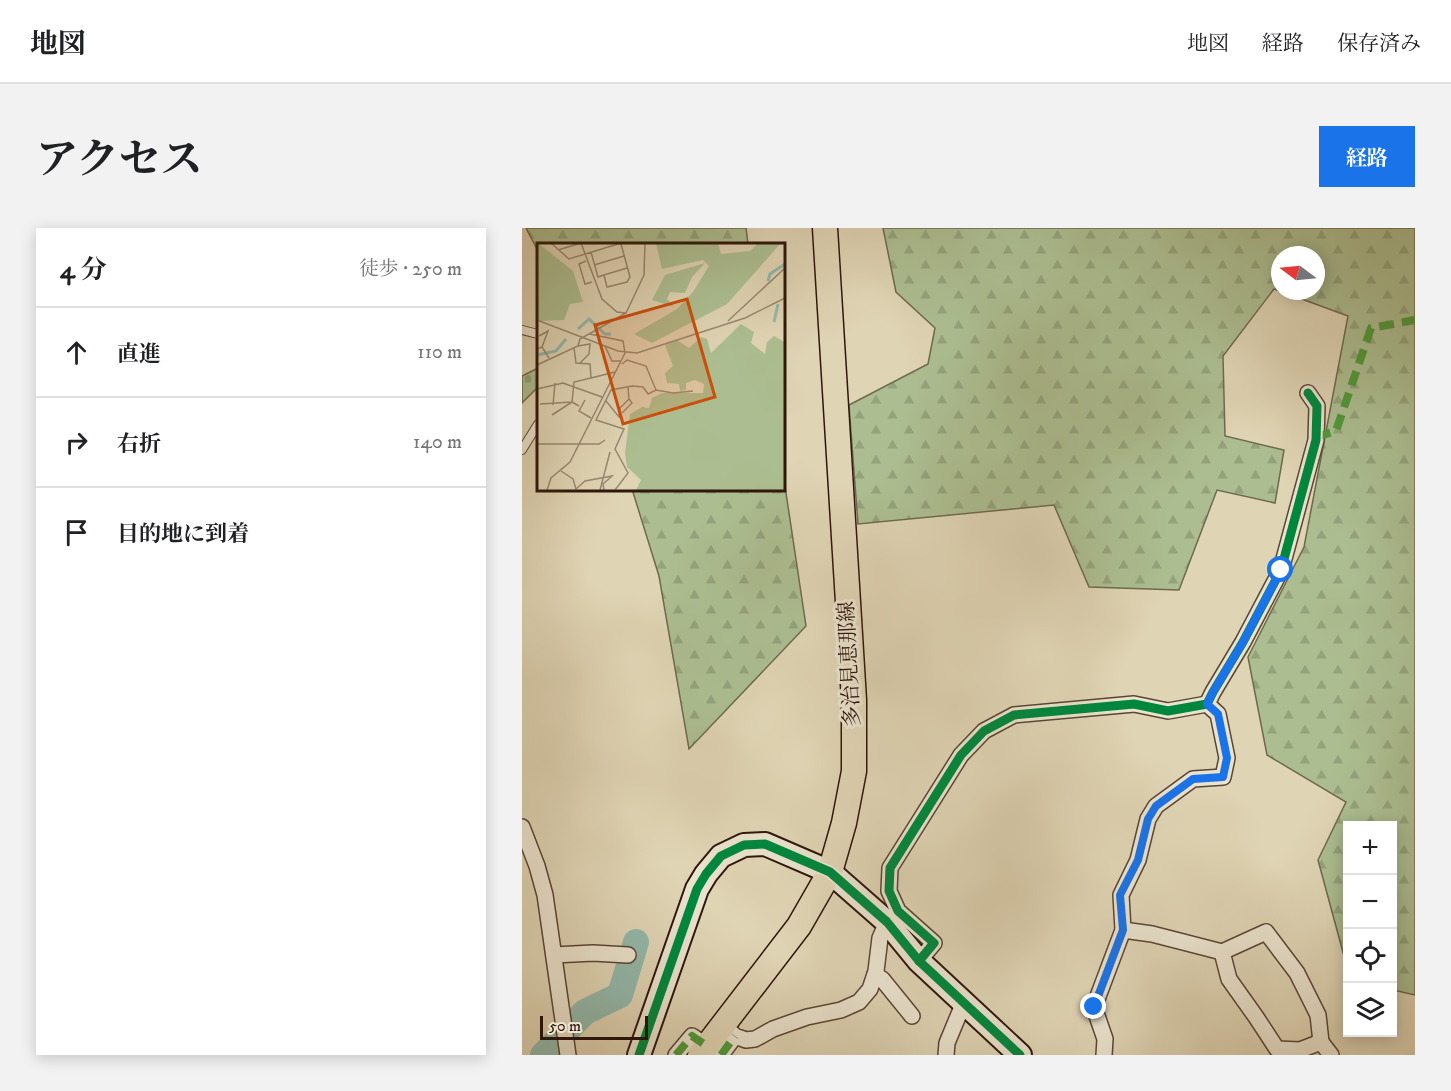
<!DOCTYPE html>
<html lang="ja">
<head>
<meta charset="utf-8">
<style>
  :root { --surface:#fff; --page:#f2f2f2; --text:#202124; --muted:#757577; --line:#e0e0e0; --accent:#1a73e8 }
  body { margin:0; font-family:"IM FELL DW Pica","Noto Serif JP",serif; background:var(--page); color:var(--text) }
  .controls { position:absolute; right:18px; bottom:18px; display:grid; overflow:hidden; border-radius:0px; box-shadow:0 3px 15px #0003 }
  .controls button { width:54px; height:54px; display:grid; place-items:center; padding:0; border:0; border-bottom:2px solid var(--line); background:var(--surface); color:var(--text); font:30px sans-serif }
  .compass { position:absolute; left:749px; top:18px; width:54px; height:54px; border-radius:50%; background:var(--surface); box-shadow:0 3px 15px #0003; rotate:286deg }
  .scale { position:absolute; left:18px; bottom:15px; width:108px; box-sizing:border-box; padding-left:6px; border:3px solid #2f170c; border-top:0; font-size:16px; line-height:21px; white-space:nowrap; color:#2f170c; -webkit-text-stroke:4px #eae3ce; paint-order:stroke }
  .stop { position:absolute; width:18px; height:18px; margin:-14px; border:4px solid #1a73e8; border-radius:50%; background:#fff }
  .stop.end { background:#1a73e8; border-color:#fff; box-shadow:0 2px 6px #0008 }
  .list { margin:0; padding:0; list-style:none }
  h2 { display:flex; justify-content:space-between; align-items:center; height:78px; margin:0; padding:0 24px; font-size:26px }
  h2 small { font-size:20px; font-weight:400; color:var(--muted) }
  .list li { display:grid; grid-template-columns:39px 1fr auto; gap:18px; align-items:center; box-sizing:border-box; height:90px; padding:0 24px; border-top:2px solid var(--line) }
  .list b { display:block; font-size:22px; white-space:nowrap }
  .list em { font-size:20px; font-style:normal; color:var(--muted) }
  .icon { flex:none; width:33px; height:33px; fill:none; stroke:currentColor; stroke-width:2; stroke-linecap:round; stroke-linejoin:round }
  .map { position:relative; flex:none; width:893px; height:827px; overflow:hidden; border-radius:0px }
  header { display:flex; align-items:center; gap:36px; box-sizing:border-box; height:84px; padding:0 30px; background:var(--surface); border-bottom:2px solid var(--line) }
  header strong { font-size:28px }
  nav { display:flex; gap:33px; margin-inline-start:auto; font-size:21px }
  .intro { display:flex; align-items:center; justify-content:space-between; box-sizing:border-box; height:144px; padding:0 36px }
  h1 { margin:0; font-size:42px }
  .button { padding:15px 27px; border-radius:0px; background:var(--accent); color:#fff; font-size:21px; font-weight:700 }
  main { display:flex; gap:36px; padding:0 36px }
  aside { flex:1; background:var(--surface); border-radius:0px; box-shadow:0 3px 15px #0003 }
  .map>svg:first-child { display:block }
  .forest { fill:url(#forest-firs); stroke:#6e6a4e; stroke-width:1.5 }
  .cemetery { fill:url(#cemetery-stones); stroke:#6e6a4e; stroke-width:1.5 }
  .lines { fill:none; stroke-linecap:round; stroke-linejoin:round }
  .river { stroke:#93b8aa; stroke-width:26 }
  .lane-casing { stroke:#5b4636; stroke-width:10 }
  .street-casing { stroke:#5b4636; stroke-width:18 }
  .secondary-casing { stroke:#2f170c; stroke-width:26 }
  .primary-casing { stroke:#2f170c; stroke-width:27 }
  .lane { stroke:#eae3ce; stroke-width:8 }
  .street { stroke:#eae3ce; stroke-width:15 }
  .secondary { stroke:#eae3ce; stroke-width:22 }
  .primary { stroke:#dfd4b4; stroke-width:24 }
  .quiet { stroke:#50993b; stroke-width:8; stroke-dasharray:15 8; stroke-linecap:butt }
  .cycleway-casing { stroke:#eae3ce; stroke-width:13 }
  .cycleway { stroke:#00873e; stroke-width:9 }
  .route { stroke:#1a73e8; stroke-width:8 }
  .labels { text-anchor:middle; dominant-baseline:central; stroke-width:6; stroke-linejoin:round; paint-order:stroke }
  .street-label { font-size:21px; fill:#2f170c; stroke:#eae3ce }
  .inset-river { fill:none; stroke:#93b8aa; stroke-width:3 }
  .inset-road { fill:none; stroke:#998871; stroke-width:1.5 }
  .view { fill:#cc4f0c; fill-opacity:0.15; stroke:#cc4f0c; stroke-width:3 }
  .inset-edge { fill:none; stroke:#2f170c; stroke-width:3 }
</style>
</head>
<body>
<header>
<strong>地図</strong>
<nav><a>地図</a><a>経路</a><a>保存済み</a></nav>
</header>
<div class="intro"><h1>アクセス</h1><a class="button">経路</a></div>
<main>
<aside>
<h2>4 分<small>徒歩 · 250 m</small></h2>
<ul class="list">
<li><svg class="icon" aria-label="ahead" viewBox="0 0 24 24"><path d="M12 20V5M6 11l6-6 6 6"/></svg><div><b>直進</b></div><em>110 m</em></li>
<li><svg class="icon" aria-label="right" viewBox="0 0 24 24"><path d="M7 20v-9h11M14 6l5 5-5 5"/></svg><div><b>右折</b></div><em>140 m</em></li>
<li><svg class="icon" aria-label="arrive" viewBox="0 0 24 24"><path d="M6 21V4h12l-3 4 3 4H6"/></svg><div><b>目的地に到着</b></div></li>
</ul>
</aside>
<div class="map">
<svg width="893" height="827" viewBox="0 0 893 827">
  <defs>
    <pattern id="forest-firs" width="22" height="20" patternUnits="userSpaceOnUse" patternTransform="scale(1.5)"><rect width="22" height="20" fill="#acbe91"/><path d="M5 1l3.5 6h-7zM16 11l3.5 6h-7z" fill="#94a37c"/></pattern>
    <pattern id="cemetery-stones" width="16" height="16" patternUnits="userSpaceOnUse" patternTransform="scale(1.5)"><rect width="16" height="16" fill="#acbe91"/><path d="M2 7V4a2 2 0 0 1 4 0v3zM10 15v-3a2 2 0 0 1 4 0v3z" fill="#94a37c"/></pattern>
  </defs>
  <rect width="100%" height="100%" fill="#dfd4b4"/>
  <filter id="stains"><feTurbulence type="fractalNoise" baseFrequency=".00333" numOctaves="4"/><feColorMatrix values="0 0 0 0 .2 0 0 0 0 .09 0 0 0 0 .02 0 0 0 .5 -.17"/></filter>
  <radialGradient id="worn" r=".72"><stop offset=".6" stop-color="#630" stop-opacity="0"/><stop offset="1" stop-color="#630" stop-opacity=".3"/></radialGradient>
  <g class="forest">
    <polygon points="4,0 224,0 226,16 16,16 16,23"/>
    <polygon points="361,0 893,0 893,767 871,762 870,598 826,598 825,739 796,632 824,574 745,527 726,429 782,319 826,88 758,63 794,63 794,27 758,27 758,63 752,61 701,128 703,208 762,222 753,275 695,262 657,362 567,359 532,277 336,296 327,177 406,136 413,100 374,64"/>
    <polygon points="261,245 284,398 167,521 137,348 110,261 261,261"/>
  </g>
  <polygon class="cemetery" points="16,140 16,159 0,175 0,148"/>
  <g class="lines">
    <polyline class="river" points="21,827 63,784 98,767 114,714"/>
    <g class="lane-casing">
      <g id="lane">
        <polyline points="0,102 16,106"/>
        <polyline points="0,222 16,196"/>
      </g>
    </g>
    <g class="street-casing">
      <g id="street">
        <polyline points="685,476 691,464 721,414 759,342 794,212 795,178 786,165"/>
        <polyline points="0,599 15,638 23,667 46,827"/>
        <polyline points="601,702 630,706 700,724 707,751 734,789 755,821 778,822 799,814 809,827"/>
        <polyline points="700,724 744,704 775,745 796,787 799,814"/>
        <polyline points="32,727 71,725 106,727"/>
        <polyline points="397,733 412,715 376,683 367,663 368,640 439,527 462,503 492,487 612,476 646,483 685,476"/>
        <polyline points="353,747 360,751 390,788"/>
        <polyline points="201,797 213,808 224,812 233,811 251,801 285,789 319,782 337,774 348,761 354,743 358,710 365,694"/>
        <polyline points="154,827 170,808 185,818"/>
        <polyline points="199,827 213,808"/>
        <polyline points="424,827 425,815 442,774"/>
        <polyline points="582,827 583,811 572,779 601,702 599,667 616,632 626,591 634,578 671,551 701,549 705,530 696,486 685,476"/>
      </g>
    </g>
    <g class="secondary-casing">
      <polyline id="secondary" points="117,827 175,661 184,646 199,628 222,617 243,616 308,644 365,694 397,733 498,827"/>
    </g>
    <g class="primary-casing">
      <polyline id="primary" points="178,827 277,698 308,644 322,595 332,543 332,472 303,0"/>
    </g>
    <use href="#lane" class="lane"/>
    <use href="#street" class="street"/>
    <use href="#secondary" class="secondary"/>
    <use href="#primary" class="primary"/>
    <g class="quiet">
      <polyline points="794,209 814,203 849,100 893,92"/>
      <polyline points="154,827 170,808 185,818"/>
      <polyline points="199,827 213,808"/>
    </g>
    <g class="cycleway-casing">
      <g id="cycleway">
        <polyline points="397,733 412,715 376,683 367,663 368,640 439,527 462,503 492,487 612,476 646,483 685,476 691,464 721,414 759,342 794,212 795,178 786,165"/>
        <polyline points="117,827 175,661 184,646 199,628 222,617 243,616 308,644 365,694 397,733 498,827"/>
      </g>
    </g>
    <use href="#cycleway" class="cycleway"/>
  </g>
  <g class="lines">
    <polyline class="route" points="572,779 601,702 598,667 616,632 626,591 634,578 671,551 701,549 705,530 696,486 685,476 691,464 721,414 759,342"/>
  </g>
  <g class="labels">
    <g class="street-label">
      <text transform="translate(328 436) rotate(-93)">多治見恵那線</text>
    </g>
  </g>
  <g transform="translate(15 15)">
    <rect width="248" height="248" fill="#dfd4b4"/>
    <path d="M1,0L36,28L46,59L33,61L27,77L0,78ZM119,0H181L184,11L213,8L221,0H244L190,61L115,100L97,91L140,66L156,49L172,23L166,17L125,26ZM204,81L217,89L214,100L228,111L230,99L237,93L247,99V247H99L104,237L90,224L88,210L93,171L105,164L112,165L115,155L125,150H166L167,141L158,137L149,140V147L143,148L142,141L130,140L128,130L136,123L128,102L140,97L152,105L164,94L170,96L174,110Z" fill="#acbe91"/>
    <path d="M168,20L155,34L148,50L133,49L130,56L137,64L115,57L128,32Z" fill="#acbe91"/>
    <path class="inset-river" d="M231,38L233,31L248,21M237,79L241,61M41,86L52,76L68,91H74M0,112L19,108L29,96"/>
    <path class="inset-road" d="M14,0L32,16L84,0M44,0L65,56L80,69L89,70M21,7L44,0M54,9L61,34L67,32L70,44L90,39L93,34L84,1M49,18L42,21L48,41L55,39M57,22L87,13M67,32L90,25M0,77L81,108L100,110L208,75L248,55M191,78L248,25M2,93L11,88L5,104M41,103L53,101L52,111L42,121M68,103L75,118H84M0,106L5,104L12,115M85,121L90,117L109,123L119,147M0,122L41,103L43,96L89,70L107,32L108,0M54,135L78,129M0,146L26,140L65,154M48,157L42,168L54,175M69,158L82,174L83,165L92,156L91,144M3,161L35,159L37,139L54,135L53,121L39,120L37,105M16,162L18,140M85,170L95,160L92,156M15,172L35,159L42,163M0,201H62L68,197M24,228L36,236L39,246L48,238L75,233L66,241L67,247M10,247L14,235L33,219L88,110L86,98L53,91M63,247L73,209M78,247L91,230L78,206L87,186L59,177L74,147L95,143L106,144L111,151L119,147L136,150L156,148"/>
    <path class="view" d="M150,56L178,154L86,181L58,82Z"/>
    <rect width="248" height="248" class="inset-edge"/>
  </g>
  <rect width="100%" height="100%" filter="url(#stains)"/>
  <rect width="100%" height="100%" fill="url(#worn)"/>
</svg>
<div class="controls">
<button>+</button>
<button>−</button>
<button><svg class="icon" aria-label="locate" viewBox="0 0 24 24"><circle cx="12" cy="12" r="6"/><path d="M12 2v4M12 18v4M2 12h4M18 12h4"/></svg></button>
<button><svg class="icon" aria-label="layers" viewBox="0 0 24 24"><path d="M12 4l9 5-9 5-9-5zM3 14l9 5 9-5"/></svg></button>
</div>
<svg class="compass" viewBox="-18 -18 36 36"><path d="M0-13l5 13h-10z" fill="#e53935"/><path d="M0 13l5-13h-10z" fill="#757577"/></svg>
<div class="scale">50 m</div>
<div class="stop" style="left:759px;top:342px"></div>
<div class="stop end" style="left:572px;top:779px"></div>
</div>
</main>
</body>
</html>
